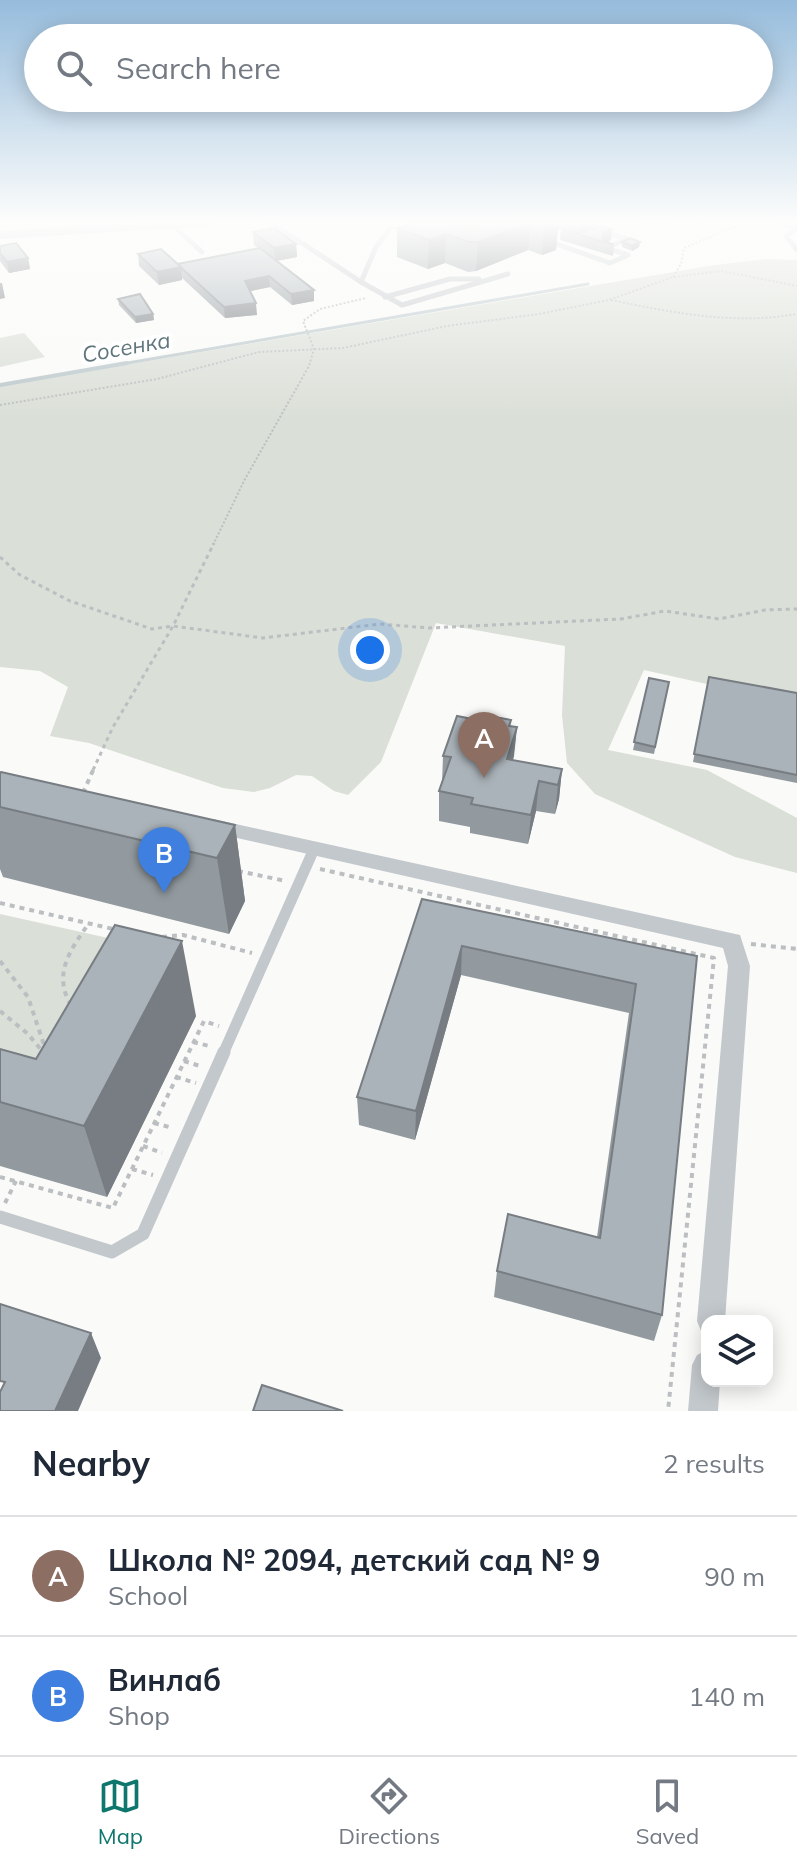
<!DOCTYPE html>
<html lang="en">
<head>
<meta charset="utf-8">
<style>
  :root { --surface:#fff; --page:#f2f2f3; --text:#1f2937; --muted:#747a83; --line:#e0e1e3; --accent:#0f766e }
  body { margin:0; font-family:Mulish,sans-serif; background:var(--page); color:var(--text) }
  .controls { position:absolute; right:24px; bottom:24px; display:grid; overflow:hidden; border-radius:16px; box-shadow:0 4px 20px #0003 }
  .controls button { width:72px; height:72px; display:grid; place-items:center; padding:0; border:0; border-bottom:2px solid var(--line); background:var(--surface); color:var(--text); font:40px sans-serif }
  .you { position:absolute; left:370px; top:650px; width:28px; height:28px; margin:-20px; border:6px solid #fff; border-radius:50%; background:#1a73e8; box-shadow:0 0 0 12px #1a73e833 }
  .badge { display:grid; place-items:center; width:52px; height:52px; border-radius:50%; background:var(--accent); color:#fff; font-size:26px; font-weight:700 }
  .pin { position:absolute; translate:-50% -66px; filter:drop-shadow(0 2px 4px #0008) }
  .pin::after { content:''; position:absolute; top:42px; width:28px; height:24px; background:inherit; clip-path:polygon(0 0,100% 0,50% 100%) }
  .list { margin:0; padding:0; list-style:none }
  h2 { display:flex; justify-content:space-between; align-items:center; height:104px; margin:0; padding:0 32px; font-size:34px }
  h2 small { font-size:26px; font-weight:400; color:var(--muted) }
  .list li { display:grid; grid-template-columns:52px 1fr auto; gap:24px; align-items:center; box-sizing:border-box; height:120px; padding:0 32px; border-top:2px solid var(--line) }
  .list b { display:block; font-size:30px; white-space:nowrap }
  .list p { margin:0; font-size:26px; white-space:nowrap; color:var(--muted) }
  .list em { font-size:26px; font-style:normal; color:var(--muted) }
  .icon { flex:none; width:44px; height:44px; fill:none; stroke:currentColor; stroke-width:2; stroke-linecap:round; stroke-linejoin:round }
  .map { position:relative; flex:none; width:797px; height:1411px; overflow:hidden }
  .search { position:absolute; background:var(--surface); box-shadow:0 4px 20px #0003; left:24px; right:24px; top:24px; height:88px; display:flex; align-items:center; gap:20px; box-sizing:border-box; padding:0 28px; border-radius:44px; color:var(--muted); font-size:30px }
  .sheet { height:344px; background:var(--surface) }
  nav { display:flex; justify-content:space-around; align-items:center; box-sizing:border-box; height:112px; border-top:2px solid var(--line); background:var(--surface); font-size:22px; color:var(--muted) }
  nav a { display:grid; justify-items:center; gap:4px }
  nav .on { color:var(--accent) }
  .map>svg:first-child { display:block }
  .green { fill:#dadfd7 }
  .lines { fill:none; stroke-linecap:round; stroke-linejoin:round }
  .stream-far1 { stroke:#bbc7cb; stroke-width:3 }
  .stream { stroke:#bbc7cb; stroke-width:4 }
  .path-far2 { stroke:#bbbfc2; stroke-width:2; stroke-dasharray:2 2; stroke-linecap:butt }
  .path-far1 { stroke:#bbbfc2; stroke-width:3; stroke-dasharray:4 4; stroke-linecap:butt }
  .path { stroke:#bbbfc2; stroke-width:4; stroke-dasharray:5 5; stroke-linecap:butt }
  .service-far2 { stroke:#c3c8cc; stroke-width:5 }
  .service-far1 { stroke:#c3c8cc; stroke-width:11 }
  .service { stroke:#c3c8cc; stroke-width:13 }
  .minor { fill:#c3c8cc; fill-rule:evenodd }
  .tertiary { fill:#c3c8cc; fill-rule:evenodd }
  .wall { fill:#929a9f }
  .shaded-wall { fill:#777d82 }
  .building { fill:#aab3b9; stroke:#777d82; stroke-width:2 }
  .labels { text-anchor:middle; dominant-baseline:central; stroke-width:8; stroke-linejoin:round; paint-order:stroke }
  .far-water-label { font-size:22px; font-style:italic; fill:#60757c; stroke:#fff }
</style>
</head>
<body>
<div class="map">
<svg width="797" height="1411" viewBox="0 0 797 1411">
  <rect width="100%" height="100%" fill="#fafaf8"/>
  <g class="green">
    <polygon points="767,259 797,260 797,704 644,670 608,750 707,770 797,818 797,873 735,857 595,794 567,763 562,715 565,646 436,623 381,762 348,795 334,791 312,776 296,775 270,788 254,792 223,788 89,743 50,736 68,687 40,671 0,667 0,386 715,265"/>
    <polygon points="24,333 45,357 0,367 0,338"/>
    <polygon points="0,914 108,938 68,1063 0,1061"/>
  </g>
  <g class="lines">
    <polyline class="stream-far1" points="116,365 588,284"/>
    <polyline class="stream" points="0,385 127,363"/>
    <g class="path-far2">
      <polyline points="642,222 681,228 703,222"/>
      <polyline points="657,222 671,222"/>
      <polyline points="673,277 681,264 684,248 746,222"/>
      <path d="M611,300C674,313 733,325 797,314"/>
      <polyline points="0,405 157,379 259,352 343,348 447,326 539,314 609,300 673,277 722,271 797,286"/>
      <polyline points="213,545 245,479 309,366 314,349 303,321 320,309 366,298"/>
    </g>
    <g class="path-far1">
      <polyline points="0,557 20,575 70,601 152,629 173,626 263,638 380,624 429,628 621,619 665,611 719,619 765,610 797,609"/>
      <polyline points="93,770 113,727 173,626 214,543"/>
    </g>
    <g class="path">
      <polyline points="83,793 94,768"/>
      <polyline points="320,869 714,958 668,1411"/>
      <polyline points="238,871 286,881"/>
      <polyline points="0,903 113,929"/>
      <polyline points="162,937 183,935 252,953"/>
      <polyline points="751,944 797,949"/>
      <polyline points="0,961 28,997 44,1045"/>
      <path d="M71,1005C52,974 71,949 89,923"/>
      <polyline points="0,1011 28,1034 43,1052"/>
      <polyline points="193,1042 209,1046"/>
      <polyline points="184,1061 200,1066"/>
      <polyline points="176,1077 196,1083"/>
      <polyline points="154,1123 173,1128"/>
      <polyline points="143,1146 162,1153"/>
      <polyline points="132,1169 153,1175"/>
      <polyline points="0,1177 113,1208 204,1021 219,1026"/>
      <polyline points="5,1203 16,1181"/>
    </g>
    <g class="service-far2">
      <polyline points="270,222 361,282"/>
      <polyline points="779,222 797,227"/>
      <polyline points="392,226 376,247 361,282 402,305 508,274"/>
      <polyline points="797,228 786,236 797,250"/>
      <polyline points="177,229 202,252"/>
      <polyline points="548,241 610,263 628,255 606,248 627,239 602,231"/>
      <polyline points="385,297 450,279 479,279"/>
    </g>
    <polyline class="service-far1" points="223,1054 314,849"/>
    <polyline class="service" points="0,1217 112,1252 143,1234 224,1052"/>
    <g class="minor">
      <polygon points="213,819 740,935 750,966 725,1321 707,1321 707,1334 701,1331 697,1321 728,966 723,948 206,831 203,826 206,821"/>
      <polygon points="707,1350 707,1381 720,1381 718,1411 688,1411 692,1365 697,1355"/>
    </g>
    <polygon class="tertiary" points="155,222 215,222 209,226 0,239 0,231"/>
  </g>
  <g class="wall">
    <polygon points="448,222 599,222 598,226 580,233 562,228 558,229 556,250 542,255 528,250 476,271 468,272 445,263 428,269 397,257 397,228"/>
    <polygon points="561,229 580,233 612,229 611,240 607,242 614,245 613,256 560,240"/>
    <polygon points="253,232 296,244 297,257 277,261 314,290 314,301 292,305 270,287 250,291 257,315 225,318 182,278 182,280 159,285 139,266 138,254 177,264 258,248 254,245"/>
    <polygon points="622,242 640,242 639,247 632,251 622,247"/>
    <polygon points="0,246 28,258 30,269 9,273 0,261"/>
    <polygon points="118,299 153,314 154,320 136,323 119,305"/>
    <polygon points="709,677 797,693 797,783 693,762"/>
    <polygon points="649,678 669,682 654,754 633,750"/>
    <polygon points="511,720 510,726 517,727 513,760 562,769 559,799 555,814 536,811 528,844 470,833 470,827 439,821 439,791 442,783 443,756 482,721"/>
    <polygon points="0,773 235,825 245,901 229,934 3,877 0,869"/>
    <polygon points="422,899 697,956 662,1315 654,1341 494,1297 497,1271 597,1237 629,1013 461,975 415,1140 359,1125 357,1097"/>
    <polygon points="196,1016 107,1197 0,1166 0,1049 36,1059"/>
  </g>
  <g class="shaded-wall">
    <polygon points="500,222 563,222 562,228 558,229 556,250 542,255 544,227 531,222 528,250 476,271 478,242"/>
    <polygon points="581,222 599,222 598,226 580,233"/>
    <polygon points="612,229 611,240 606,242 603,241 603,233"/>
    <polygon points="446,234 445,263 428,269 429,240"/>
    <polygon points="640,242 639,247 632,251 632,246"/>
    <polygon points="296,244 297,257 275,261 274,248"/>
    <polygon points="28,258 30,269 9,273 7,262"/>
    <polygon points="181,267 182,280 159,285 157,272"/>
    <polygon points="269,276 270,287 246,292 245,281"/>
    <polygon points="0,283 2,283 5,298 0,299"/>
    <polygon points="314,290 314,301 292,305 291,294"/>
    <polygon points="256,303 257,315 225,318 224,307"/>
    <polygon points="153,314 154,320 136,323 135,317"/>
    <polygon points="517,727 514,756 505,788 507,759"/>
    <polygon points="562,769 559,799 555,814 558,785"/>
    <polygon points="539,781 536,811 528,844 531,815"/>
    <polygon points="235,825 245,901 229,934 217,858"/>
    <polygon points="182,941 196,1016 107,1197 84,1126"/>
    <polygon points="462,946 461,975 415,1140 416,1111"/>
    <polygon points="91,1333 101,1358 78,1411 55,1411"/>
  </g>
  <g class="building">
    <polygon points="417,222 445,222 452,224 473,225 484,222 558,222 544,227 531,222 478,242 469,242 446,234 429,240 397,228"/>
    <polygon points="602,226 612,229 603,233 603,240 614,245 561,229 580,233"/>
    <polygon points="274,228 296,244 274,248 253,232"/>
    <polygon points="630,238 640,242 632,246 622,242"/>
    <polygon points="16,243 28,258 7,262 0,253 0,246"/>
    <polygon points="260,248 314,290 291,294 269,276 245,281 256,303 224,307 177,264"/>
    <polygon points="161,249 181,267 157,272 138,254"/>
    <polygon points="140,294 153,314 135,317 118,299"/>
    <polygon points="709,677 797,693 797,775 694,754"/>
    <polygon points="649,678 669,682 655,747 634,742"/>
    <polygon points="484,715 511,720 509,726 517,727 507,759 562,769 558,785 539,781 531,815 471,804 473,798 439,791 451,757 443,756 457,716 482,721"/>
    <polygon points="1,772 235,825 217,858 0,807 0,773"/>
    <polygon points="422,899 697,956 662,1315 497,1271 508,1214 600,1238 636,984 462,946 416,1111 357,1097"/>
    <polygon points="115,925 182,941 84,1126 0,1102 0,1049 36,1059"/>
    <polygon points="0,1304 91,1333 55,1411 0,1411 0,1392 5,1382 0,1381"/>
    <polygon points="262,1385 343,1411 253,1411"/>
  </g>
  <linearGradient id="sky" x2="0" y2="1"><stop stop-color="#96bcdc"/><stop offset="0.53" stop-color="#fdfdfc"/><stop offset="1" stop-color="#fdfdfc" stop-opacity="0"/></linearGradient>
  <rect width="797" height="419" fill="url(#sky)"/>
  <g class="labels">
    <g class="far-water-label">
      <text transform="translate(126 347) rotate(-10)">Сосенка</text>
    </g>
  </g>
</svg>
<div class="controls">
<button><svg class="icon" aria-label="layers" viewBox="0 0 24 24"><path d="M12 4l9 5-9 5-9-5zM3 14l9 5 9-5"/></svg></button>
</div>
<div class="you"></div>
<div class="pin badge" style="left:484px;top:778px;background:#8d6e63">A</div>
<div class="pin badge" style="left:164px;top:893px;background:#3f7fe0">B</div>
<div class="search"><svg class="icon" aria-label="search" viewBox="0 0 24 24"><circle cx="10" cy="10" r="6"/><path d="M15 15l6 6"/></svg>Search here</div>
</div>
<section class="sheet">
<h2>Nearby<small>2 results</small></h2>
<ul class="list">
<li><span class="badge" style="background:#8d6e63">A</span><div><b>Школа № 2094, детский сад № 9</b><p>School</p></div><em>90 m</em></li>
<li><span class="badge" style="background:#3f7fe0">B</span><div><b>Винлаб</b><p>Shop</p></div><em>140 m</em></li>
</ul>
</section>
<nav>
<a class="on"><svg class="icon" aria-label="map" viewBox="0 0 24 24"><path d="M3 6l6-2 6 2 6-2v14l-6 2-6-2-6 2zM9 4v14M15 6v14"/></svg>Map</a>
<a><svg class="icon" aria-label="directions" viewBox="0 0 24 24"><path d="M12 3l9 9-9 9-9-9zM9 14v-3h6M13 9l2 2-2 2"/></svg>Directions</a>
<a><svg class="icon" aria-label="saved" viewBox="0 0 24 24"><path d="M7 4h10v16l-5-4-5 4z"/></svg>Saved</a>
</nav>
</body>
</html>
